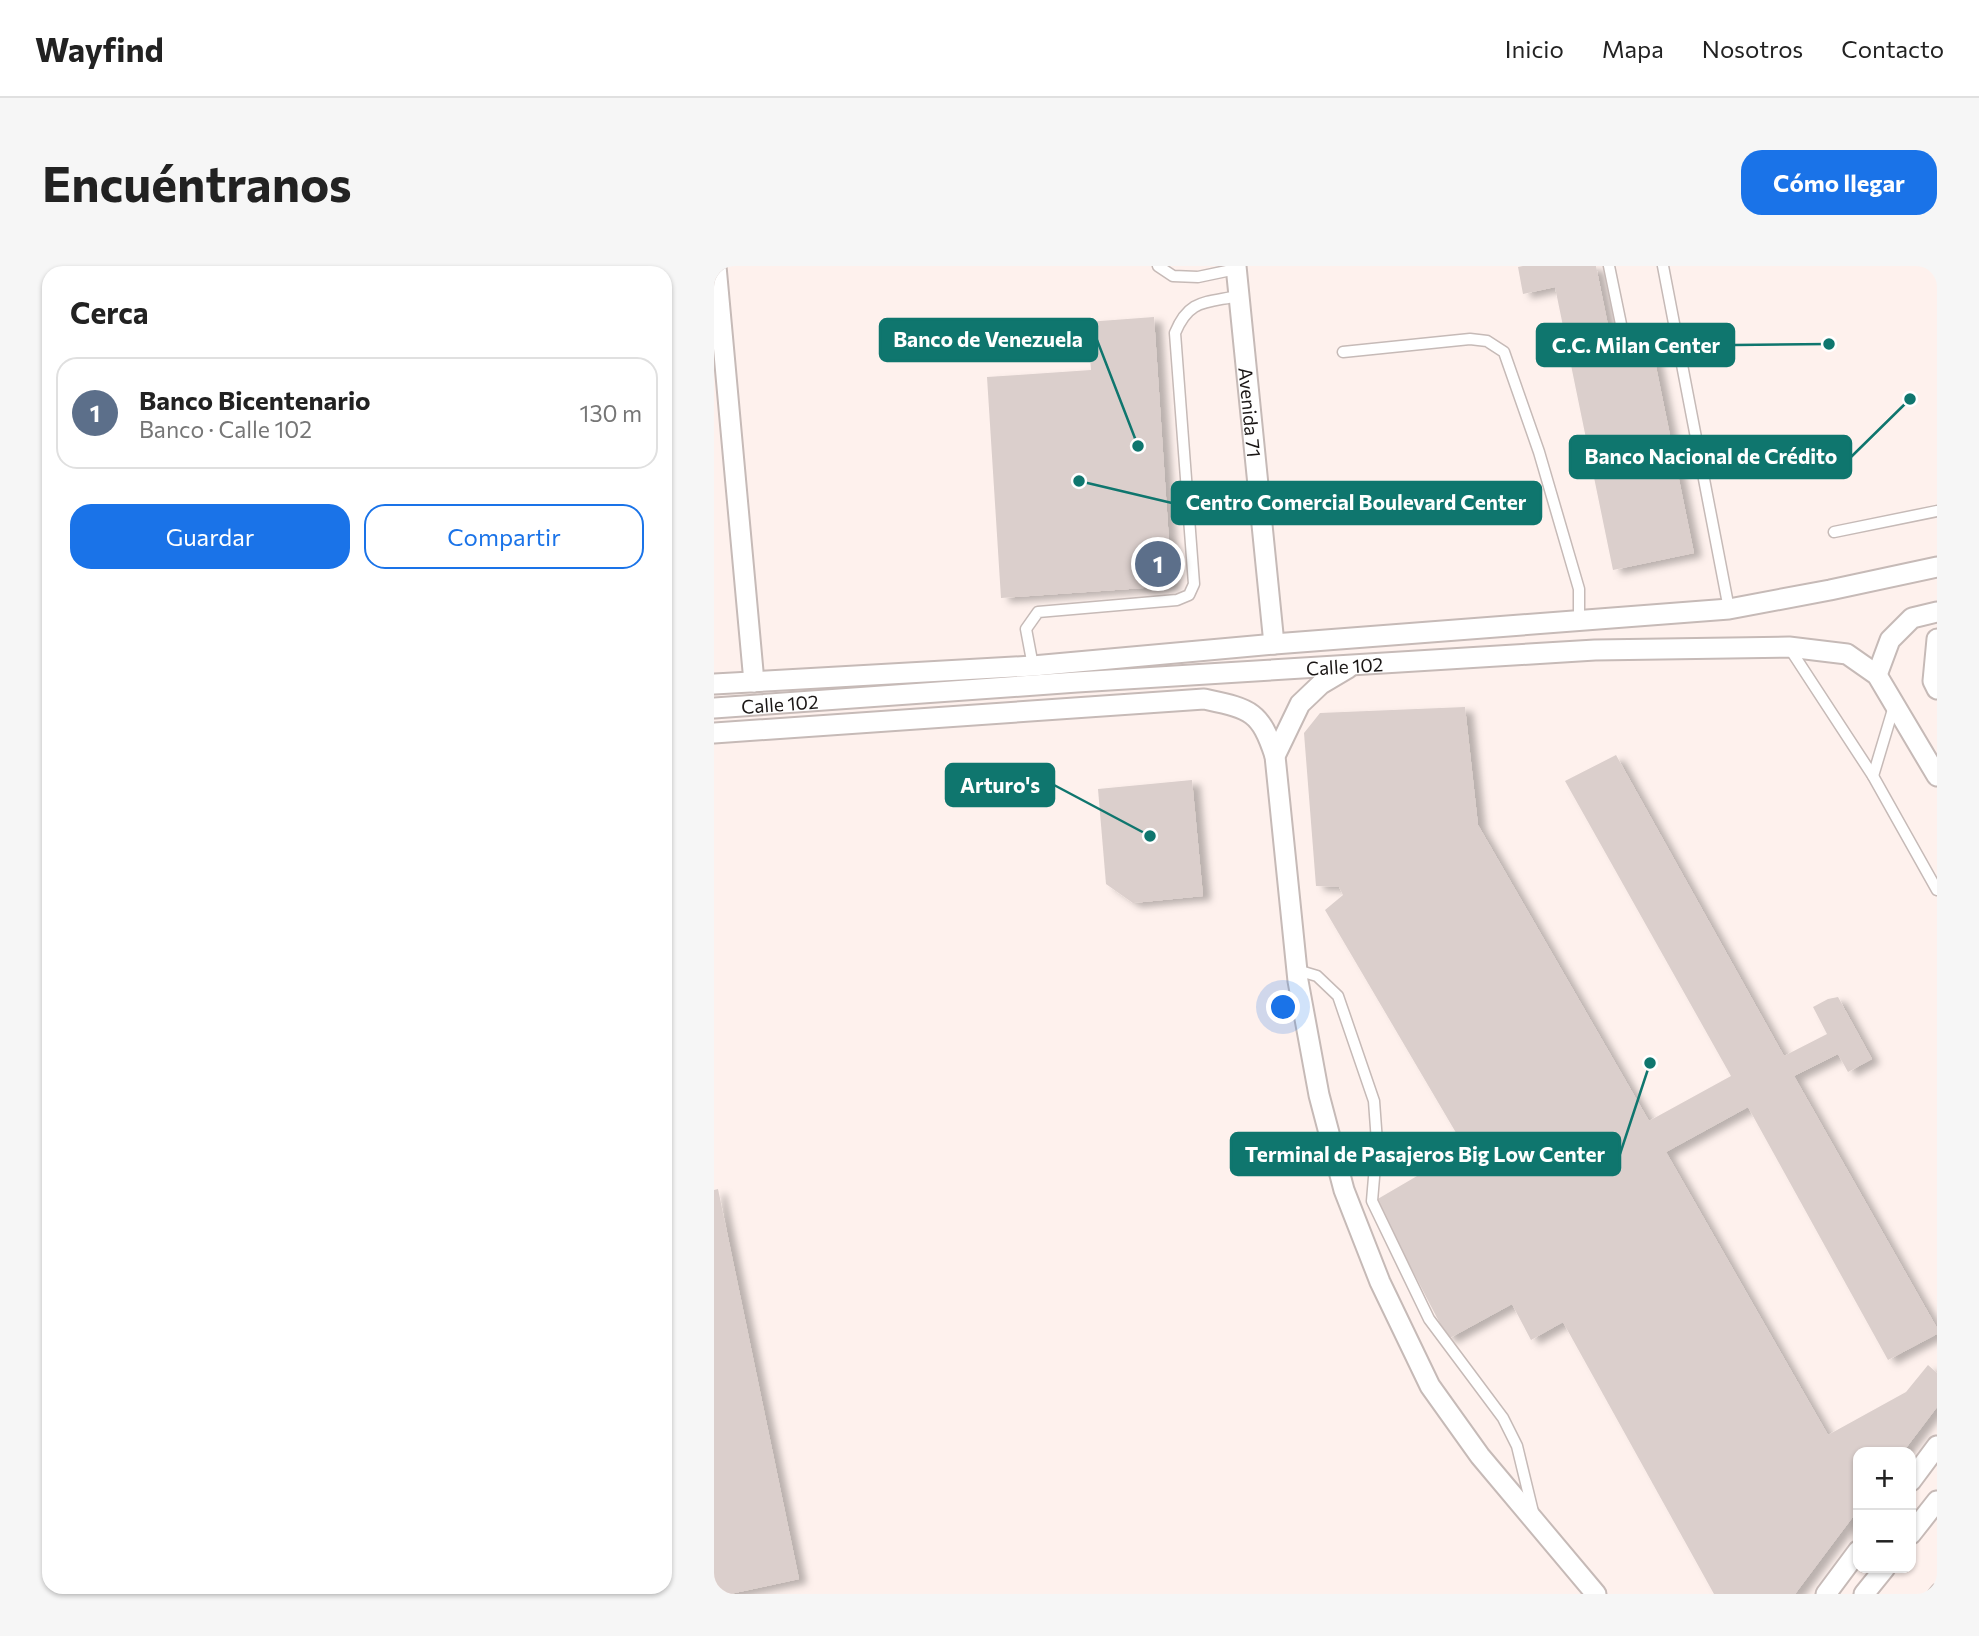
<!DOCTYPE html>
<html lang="es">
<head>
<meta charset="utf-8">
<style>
  :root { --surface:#fff; --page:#f6f6f6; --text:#222; --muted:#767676; --line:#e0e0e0; --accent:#1a73e8 }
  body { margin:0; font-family:Commissioner,sans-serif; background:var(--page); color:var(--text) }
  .controls { position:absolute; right:21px; bottom:21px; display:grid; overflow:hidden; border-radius:14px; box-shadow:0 2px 5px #0004 }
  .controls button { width:63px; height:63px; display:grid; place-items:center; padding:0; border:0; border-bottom:2px solid var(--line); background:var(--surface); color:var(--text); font:35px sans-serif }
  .you { position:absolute; left:570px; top:742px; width:24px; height:24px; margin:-18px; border:5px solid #fff; border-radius:50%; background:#1a73e8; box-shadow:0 0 0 10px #1a73e833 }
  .badge { display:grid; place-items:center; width:46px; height:46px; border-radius:50%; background:var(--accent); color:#fff; font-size:23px; font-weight:700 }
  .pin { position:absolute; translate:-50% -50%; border:4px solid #fff; box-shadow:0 2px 7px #0006 }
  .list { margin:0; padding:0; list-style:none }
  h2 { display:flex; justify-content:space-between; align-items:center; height:91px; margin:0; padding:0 28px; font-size:30px }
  h2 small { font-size:23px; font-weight:400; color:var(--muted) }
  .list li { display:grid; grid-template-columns:46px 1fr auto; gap:21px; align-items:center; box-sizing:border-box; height:112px; margin:0 14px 14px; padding:0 14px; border:2px solid var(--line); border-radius:21px }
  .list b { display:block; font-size:26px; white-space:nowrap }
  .list p { margin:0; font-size:23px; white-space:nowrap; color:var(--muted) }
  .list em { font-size:23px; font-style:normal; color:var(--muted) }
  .actions { display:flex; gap:14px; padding:21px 28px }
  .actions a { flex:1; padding:16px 0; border:2px solid var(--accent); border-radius:21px; text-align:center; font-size:24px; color:var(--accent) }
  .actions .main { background:var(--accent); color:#fff }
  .map { position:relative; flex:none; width:1223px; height:1328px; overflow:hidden; border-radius:21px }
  header { display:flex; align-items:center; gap:42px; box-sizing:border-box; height:98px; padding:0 35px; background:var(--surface); border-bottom:2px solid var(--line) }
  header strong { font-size:33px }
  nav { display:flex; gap:38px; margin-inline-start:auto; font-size:24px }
  .intro { display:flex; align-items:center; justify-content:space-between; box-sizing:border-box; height:168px; padding:0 42px }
  h1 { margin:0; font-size:49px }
  .button { padding:18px 32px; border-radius:21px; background:var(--accent); color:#fff; font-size:24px; font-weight:700 }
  main { display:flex; gap:42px; padding:0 42px }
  aside { flex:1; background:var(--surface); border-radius:21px; box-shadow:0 2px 5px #0004 }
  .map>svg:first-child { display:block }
  .building { fill:#dbcfcc; filter:url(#shadow) }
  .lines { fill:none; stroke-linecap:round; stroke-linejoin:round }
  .service-casing { stroke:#c6bab7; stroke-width:13 }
  .minor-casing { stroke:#c6bab7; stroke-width:23 }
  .service { stroke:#fff; stroke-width:10 }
  .minor { stroke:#fff; stroke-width:19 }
  .labels { text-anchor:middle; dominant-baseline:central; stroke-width:7; stroke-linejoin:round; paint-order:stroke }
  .street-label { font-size:19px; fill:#1a1615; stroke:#fff }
  .leader { fill:none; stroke:#0f766e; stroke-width:2.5 }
  .callout-dot { fill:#0f766e; stroke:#fff; stroke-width:2.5 }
  .callout { fill:#0f766e; stroke:#0f766e; stroke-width:2.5 }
  .callout-label { font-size:21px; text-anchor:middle; font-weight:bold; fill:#fff }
</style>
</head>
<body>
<header>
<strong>Wayfind</strong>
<nav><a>Inicio</a><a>Mapa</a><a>Nosotros</a><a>Contacto</a></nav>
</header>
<div class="intro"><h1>Encuéntranos</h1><a class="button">Cómo llegar</a></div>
<main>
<aside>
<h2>Cerca<small></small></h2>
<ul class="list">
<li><span class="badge" style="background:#5c6f8a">1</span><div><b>Banco Bicentenario</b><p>Banco · Calle 102</p></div><em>130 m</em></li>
</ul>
<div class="actions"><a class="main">Guardar</a><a>Compartir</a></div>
</aside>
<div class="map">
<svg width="1223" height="1328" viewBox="0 0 1223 1328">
  <defs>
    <filter id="shadow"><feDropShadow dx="8" dy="4.5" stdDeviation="3.5" flood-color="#0004"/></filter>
  </defs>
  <rect width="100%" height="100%" fill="#fef1ed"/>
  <g class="building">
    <polygon points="809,0 882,0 899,84 937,76 980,287 899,304 841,21 809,28 804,1"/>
    <polygon points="440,51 458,320 287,332 273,111 377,104 373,56"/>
    <polygon points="751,441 764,559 935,855 1017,810 851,515 902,489 1070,790 1113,768 1099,741 1114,733 1124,731 1158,793 1134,806 1124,788 1080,810 1223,1062 1223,1068 1174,1094 1034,841 952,886 1114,1169 1192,1126 1214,1099 1223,1107 1223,1141 1189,1186 1144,1186 1144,1244 1081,1328 1000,1328 849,1056 817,1074 798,1038 734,1073 662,934 751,882 611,644 629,629 625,621 602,620 590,467 606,447"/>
    <polygon points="478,514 489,630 419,637 392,618 384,523"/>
    <polygon points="4,923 85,1313 16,1328 0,1328 0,924"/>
  </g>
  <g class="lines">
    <g class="service-casing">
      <g id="service">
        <polyline points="444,0 459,10 484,11 522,3"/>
        <polyline points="895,0 908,63 960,67"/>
        <polyline points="949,0 1015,343"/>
        <polyline points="629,86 756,73 773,75 790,86 825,186 865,323 865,355"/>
        <polyline points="1120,266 1223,245"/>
        <polyline points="1076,383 1159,510 1223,624"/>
        <path d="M319,400L312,363L324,346L463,334L475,329L480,318L461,67C475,33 491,37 524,30"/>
        <polyline points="1159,510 1180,440"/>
        <polyline points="583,704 603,710 624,730 660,835 663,876 658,935 715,1053 789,1152 803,1180 819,1246"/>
        <polyline points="1219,1328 1223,1323"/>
      </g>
    </g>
    <g class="minor-casing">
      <g id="minor">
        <polyline points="2,0 40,416"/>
        <path id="s1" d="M522,0L560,378"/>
        <polyline points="1223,373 1219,415 1223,423"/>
        <polyline points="634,402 607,418 586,438 561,490 584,715 605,829 630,924 666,1016 716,1120 766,1190 882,1328"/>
        <polyline points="1163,409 1176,374 1198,352 1223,346"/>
        <polyline points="0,418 319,400 560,378 1015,343 1116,324 1223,301"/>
        <path id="s2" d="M0,442L363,416L881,384L1075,381L1133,388L1163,409L1223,510"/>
        <path d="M0,467L490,433C536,443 546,444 561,490"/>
        <polyline points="1197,1215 1223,1180"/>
        <polyline points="1197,1268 1223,1235"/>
        <polyline points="1112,1328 1144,1285"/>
        <polyline points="1150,1328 1171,1302"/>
      </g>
    </g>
    <use href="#service" class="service"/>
    <use href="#minor" class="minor"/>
  </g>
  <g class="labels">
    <g class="street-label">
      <text stroke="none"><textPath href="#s1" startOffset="147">Avenida 71</textPath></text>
      <text stroke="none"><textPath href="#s2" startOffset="632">Calle 102</textPath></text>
      <text stroke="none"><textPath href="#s2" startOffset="66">Calle 102</textPath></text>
    </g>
  </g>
  <path class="leader" d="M424 180L383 74M1115 78L1020 79M1196 133L1137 191M365 215L458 237M436 570L340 519M936 797L906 888"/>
  <g class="callout-dot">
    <circle cx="424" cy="180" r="7"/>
    <circle cx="1115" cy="78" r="7"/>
    <circle cx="1196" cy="133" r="7"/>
    <circle cx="365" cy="215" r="7"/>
    <circle cx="436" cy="570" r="7"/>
    <circle cx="936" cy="797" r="7"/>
  </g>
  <g class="callout">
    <rect x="166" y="53" width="217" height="42" rx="7"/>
    <rect x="823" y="58" width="197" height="42" rx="7"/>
    <rect x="856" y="170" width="281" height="42" rx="7"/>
    <rect x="458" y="216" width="369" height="42" rx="7"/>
    <rect x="232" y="498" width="108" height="42" rx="7"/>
    <rect x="517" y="867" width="389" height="42" rx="7"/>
  </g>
  <g class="callout-label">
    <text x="274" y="81">Banco de Venezuela</text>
    <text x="922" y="87">C.C. Milan Center</text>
    <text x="997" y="198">Banco Nacional de Crédito</text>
    <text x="642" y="244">Centro Comercial Boulevard Center</text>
    <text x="286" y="527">Arturo's</text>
    <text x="711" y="896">Terminal de Pasajeros Big Low Center</text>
  </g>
</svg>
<div class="controls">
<button>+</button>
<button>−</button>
</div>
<div class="you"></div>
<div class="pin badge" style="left:444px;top:298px;background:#5c6f8a">1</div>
</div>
</main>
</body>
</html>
